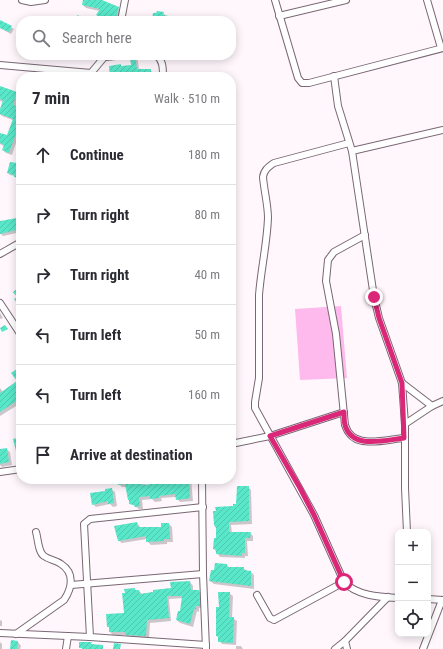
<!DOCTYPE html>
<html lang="en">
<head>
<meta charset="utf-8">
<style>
  :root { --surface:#fff; --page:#f7f7f7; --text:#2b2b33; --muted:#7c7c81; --line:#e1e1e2 }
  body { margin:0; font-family:"Roboto Condensed",sans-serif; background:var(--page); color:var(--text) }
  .controls { position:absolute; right:12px; bottom:12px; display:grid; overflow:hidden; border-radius:8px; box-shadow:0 2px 10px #0003 }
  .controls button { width:36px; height:36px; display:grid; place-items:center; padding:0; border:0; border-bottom:1px solid var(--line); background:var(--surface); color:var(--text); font:20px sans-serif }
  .stop { position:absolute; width:12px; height:12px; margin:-9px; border:3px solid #db2777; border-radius:50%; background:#fff }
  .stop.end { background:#db2777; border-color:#fff; box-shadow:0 1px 4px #0008 }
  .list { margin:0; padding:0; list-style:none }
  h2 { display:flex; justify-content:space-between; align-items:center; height:52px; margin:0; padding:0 16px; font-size:17px }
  h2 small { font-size:13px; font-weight:400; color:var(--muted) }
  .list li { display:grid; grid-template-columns:26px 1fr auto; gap:12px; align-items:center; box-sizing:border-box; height:60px; padding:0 16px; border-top:1px solid var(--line) }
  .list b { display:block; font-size:15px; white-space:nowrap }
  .list em { font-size:13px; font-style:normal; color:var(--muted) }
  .icon { flex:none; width:22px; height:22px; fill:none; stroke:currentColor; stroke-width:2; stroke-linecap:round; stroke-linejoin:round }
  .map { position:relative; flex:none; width:443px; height:649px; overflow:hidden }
  .search { position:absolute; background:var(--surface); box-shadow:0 2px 10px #0003; left:16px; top:16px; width:220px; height:44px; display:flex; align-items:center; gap:10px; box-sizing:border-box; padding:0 14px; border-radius:16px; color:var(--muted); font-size:15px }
  .panel { position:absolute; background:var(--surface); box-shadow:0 2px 10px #0003; left:16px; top:72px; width:220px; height:412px; border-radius:16px }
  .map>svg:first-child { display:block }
  .pitch { fill:#febaed }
  .shadow { fill:#0003 }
  .building { fill:url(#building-hatch) }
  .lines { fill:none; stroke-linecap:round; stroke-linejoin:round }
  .minor-casing { stroke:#796874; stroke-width:8 }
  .minor { stroke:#fff; stroke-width:6 }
  .route { stroke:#db2777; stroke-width:5 }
</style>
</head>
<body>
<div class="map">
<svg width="443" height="649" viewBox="0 0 443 649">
  <defs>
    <pattern id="building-hatch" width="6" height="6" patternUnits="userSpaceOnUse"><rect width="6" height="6" fill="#59e7c9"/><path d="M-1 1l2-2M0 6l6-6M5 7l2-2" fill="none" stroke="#4ec7ae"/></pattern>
  </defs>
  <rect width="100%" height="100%" fill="#fff7fc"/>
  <polygon class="pitch" points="341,306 347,378 300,380 295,309"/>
  <g class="shadow">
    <polygon points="84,0 99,0 118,8 121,11 119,21 95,21 99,17 100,11 86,8 83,5"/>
    <polygon points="163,13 166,16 169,17 172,21 153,21"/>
    <polygon points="0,21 14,29 11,34 0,28"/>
    <polygon points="135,58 138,61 139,70 150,70 153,73 153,77 103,77 103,76 111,76 115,66 132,66"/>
    <polygon points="0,88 16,92 19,95 16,107 21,109 21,128 12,155 6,153 3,150 4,146 0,144 0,134 7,137 13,120 2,116 0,114 4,102 0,101"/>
    <polygon points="21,165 21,179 17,178 15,176 10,175 8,173"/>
    <polygon points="17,219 20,222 21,232 3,236 0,233 0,222"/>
    <polygon points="0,313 3,318 0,319"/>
    <polygon points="21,367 21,403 0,416 0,388 3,392 19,382"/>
    <polygon points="6,449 10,452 12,465 2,467 0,465 0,450"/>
    <polygon points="118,479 144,479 145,486 153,485 152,479 191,479 193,501 180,502 176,497 161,498 162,501 155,502 152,499 142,500 143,509 139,509 130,503 127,487 122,487 119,484"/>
    <polygon points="248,487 251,490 252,524 231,525 232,533 250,533 253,536 253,541 247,541 248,556 245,556 245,558 220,557 214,549 217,539 234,507 237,505"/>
    <polygon points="111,489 115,492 117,506 113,507 110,504 96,507 93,504 106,492"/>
    <polygon points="137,523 141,528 162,527 169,524 172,527 173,542 167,542 167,544 151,545 147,541 147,539 122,543 118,540"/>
    <polygon points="227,565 230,568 243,568 247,571 251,572 254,575 254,589 214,584 210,581 215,571"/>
    <polygon points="190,582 193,586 193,591 199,591 202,594 202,608 199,608 199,612 197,611 193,627 180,623 177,620 181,613 183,598 169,599 171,621 150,623 149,639 129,638 126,635 113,635 110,632 110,628 108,626 125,614 134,589 137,591 139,591 142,594 172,589"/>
    <polygon points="229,593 233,596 232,618 237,621 236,645 222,644 217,636 220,608"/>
    <polygon points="0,620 2,621 2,626 0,626"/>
    <polygon points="0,642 2,644 2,649 0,649"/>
    <polygon points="18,642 21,646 20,649 11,649"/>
    <polygon points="236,646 241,646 243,649 236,649"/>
  </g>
  <g class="building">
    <polygon points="83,0 102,0 119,7 115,21 93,21 98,16 96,15 100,9 82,5"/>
    <polygon points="157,11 164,12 163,15 169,16 169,21 152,21 153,13 156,13"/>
    <polygon points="78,15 83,21 70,21"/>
    <polygon points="0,20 12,26 9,32 0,28"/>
    <polygon points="130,57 135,57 137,69 151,69 151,77 110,77 109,66 121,64 121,66 131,65"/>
    <polygon points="0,86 17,92 13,105 21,108 21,119 9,153 2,150 4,145 0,143 0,133 7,135 13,119 0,114 0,109 3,100 0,99"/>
    <polygon points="19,154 21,154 21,178 14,177 14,175 7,173 10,162 17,163"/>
    <polygon points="17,218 20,229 0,234 0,221"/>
    <polygon points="21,286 21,309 14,299 17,297 13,292"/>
    <polygon points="5,325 8,329 2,332 0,328"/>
    <polygon points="21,366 21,398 0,412 0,393 17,381 11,373"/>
    <polygon points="21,437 21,463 19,463 13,439"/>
    <polygon points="7,448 9,462 0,464 0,449"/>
    <polygon points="117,479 141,479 142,485 152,484 151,479 160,479 160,484 189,481 190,498 176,500 175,494 159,496 159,498 150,499 150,496 139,497 140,506 135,507 134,505 129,504 129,500 128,500 125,484 118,485"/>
    <polygon points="237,486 249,486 249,521 229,522 229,532 251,532 250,538 245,538 245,553 242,553 242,556 216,554 216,549 213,549 214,538 216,538 216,528 214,525 213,511 216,511 215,507 233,506 233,504 236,504"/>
    <polygon points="112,488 114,503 108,504 108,501 92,505 90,493 105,491 105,489"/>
    <polygon points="137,522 138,527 161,527 161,523 169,523 170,539 164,539 164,541 146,542 146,536 118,541 114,526"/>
    <polygon points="215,563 227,564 227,567 244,567 244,570 251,571 251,586 209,581 211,570 214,570"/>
    <polygon points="190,581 191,590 199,590 200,606 196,606 196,609 194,609 190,624 176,620 178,611 180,611 182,596 167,596 169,618 147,620 146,636 125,635 125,632 109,632 109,627 107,627 106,614 124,613 122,593 125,593 124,589 135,588 135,590 139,590 140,594 153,592 153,590 171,588 170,582"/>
    <polygon points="218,592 230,592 229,617 234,617 233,643 218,642 218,636 216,636 216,607 219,607"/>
    <polygon points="11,640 18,641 17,649 10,649"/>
    <polygon points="79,642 92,642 91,644 103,645 103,649 82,649 82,648 79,648"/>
    <polygon points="114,643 121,644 120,649 113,649"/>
  </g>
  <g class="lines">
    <g class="minor-casing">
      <g id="minor">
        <polyline points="22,0 31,2 45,0"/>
        <polyline points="275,0 298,78 302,83 309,83 443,48"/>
        <polyline points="427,0 441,48"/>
        <polyline points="279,16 346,0"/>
        <polyline points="121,21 125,0"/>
        <path d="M156,55C163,60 163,68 163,77"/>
        <polyline points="105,57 126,55"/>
        <polyline points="0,65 91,73 94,77"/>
        <polyline points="91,73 106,55"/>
        <polyline points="334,76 338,106 352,151 374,297 379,318 402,383 405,424 405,488 407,532"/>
        <path d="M349,143L274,163C268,167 264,170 263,177C264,190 268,205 268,218C267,244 261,269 259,295V378L255,402V408L314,515L344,582C357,596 380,597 398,598"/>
        <polyline points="352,151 443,130"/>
        <path d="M365,235L334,252L328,260L326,281L336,334L345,425C346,427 347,431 349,433C359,448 389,439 404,438"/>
        <polyline points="0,254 21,242"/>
        <polyline points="0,303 21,335"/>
        <polyline points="402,383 432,406"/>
        <polyline points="405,424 432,406 443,401"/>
        <polyline points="231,444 270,436 344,412"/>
        <polyline points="0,472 21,469"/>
        <polyline points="202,479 203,574 206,649"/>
        <polyline points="203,507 90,519 84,524 90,637 206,645"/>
        <polyline points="71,585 203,574"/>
        <polyline points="257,595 270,618 274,620 344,582"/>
        <polyline points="428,599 443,600"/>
        <polyline points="0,633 90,637"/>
        <path d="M16,634L64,600C72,588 75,573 61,564C56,560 49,560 44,556C38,552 38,538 36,532"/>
        <polyline points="66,649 68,636"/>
        <polyline points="335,649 345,641"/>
        <polyline points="347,649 345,641 388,597"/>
        <polyline points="423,649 442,600"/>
      </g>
    </g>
    <use href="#minor" class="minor"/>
  </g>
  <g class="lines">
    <path class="route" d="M344,582L314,515L300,488L270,436L344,412C344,416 344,421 345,425C352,450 385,440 404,438L402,383L379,318L374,297"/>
  </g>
</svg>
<div class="controls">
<button>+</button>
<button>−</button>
<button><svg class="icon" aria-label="locate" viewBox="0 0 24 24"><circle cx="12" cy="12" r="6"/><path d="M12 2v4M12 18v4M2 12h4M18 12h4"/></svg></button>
</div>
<div class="stop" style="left:344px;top:582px"></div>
<div class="stop end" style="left:374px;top:297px"></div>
<div class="search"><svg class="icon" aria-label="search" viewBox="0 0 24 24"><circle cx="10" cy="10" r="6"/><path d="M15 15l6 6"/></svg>Search here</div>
<section class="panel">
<h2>7 min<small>Walk · 510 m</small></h2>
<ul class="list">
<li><svg class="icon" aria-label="ahead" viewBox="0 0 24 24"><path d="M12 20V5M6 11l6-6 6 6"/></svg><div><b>Continue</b></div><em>180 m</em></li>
<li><svg class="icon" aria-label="right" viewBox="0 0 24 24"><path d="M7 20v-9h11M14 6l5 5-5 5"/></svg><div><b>Turn right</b></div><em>80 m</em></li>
<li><svg class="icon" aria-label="right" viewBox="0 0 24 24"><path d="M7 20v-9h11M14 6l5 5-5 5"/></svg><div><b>Turn right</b></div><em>40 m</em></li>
<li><svg class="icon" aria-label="left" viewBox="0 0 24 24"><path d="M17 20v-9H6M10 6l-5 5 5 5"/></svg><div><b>Turn left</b></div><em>50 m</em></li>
<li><svg class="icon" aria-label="left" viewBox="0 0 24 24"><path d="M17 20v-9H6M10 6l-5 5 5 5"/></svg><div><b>Turn left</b></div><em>160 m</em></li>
<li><svg class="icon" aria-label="arrive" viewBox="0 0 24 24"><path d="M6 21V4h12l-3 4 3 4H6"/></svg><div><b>Arrive at destination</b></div></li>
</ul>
</section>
</div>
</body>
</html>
